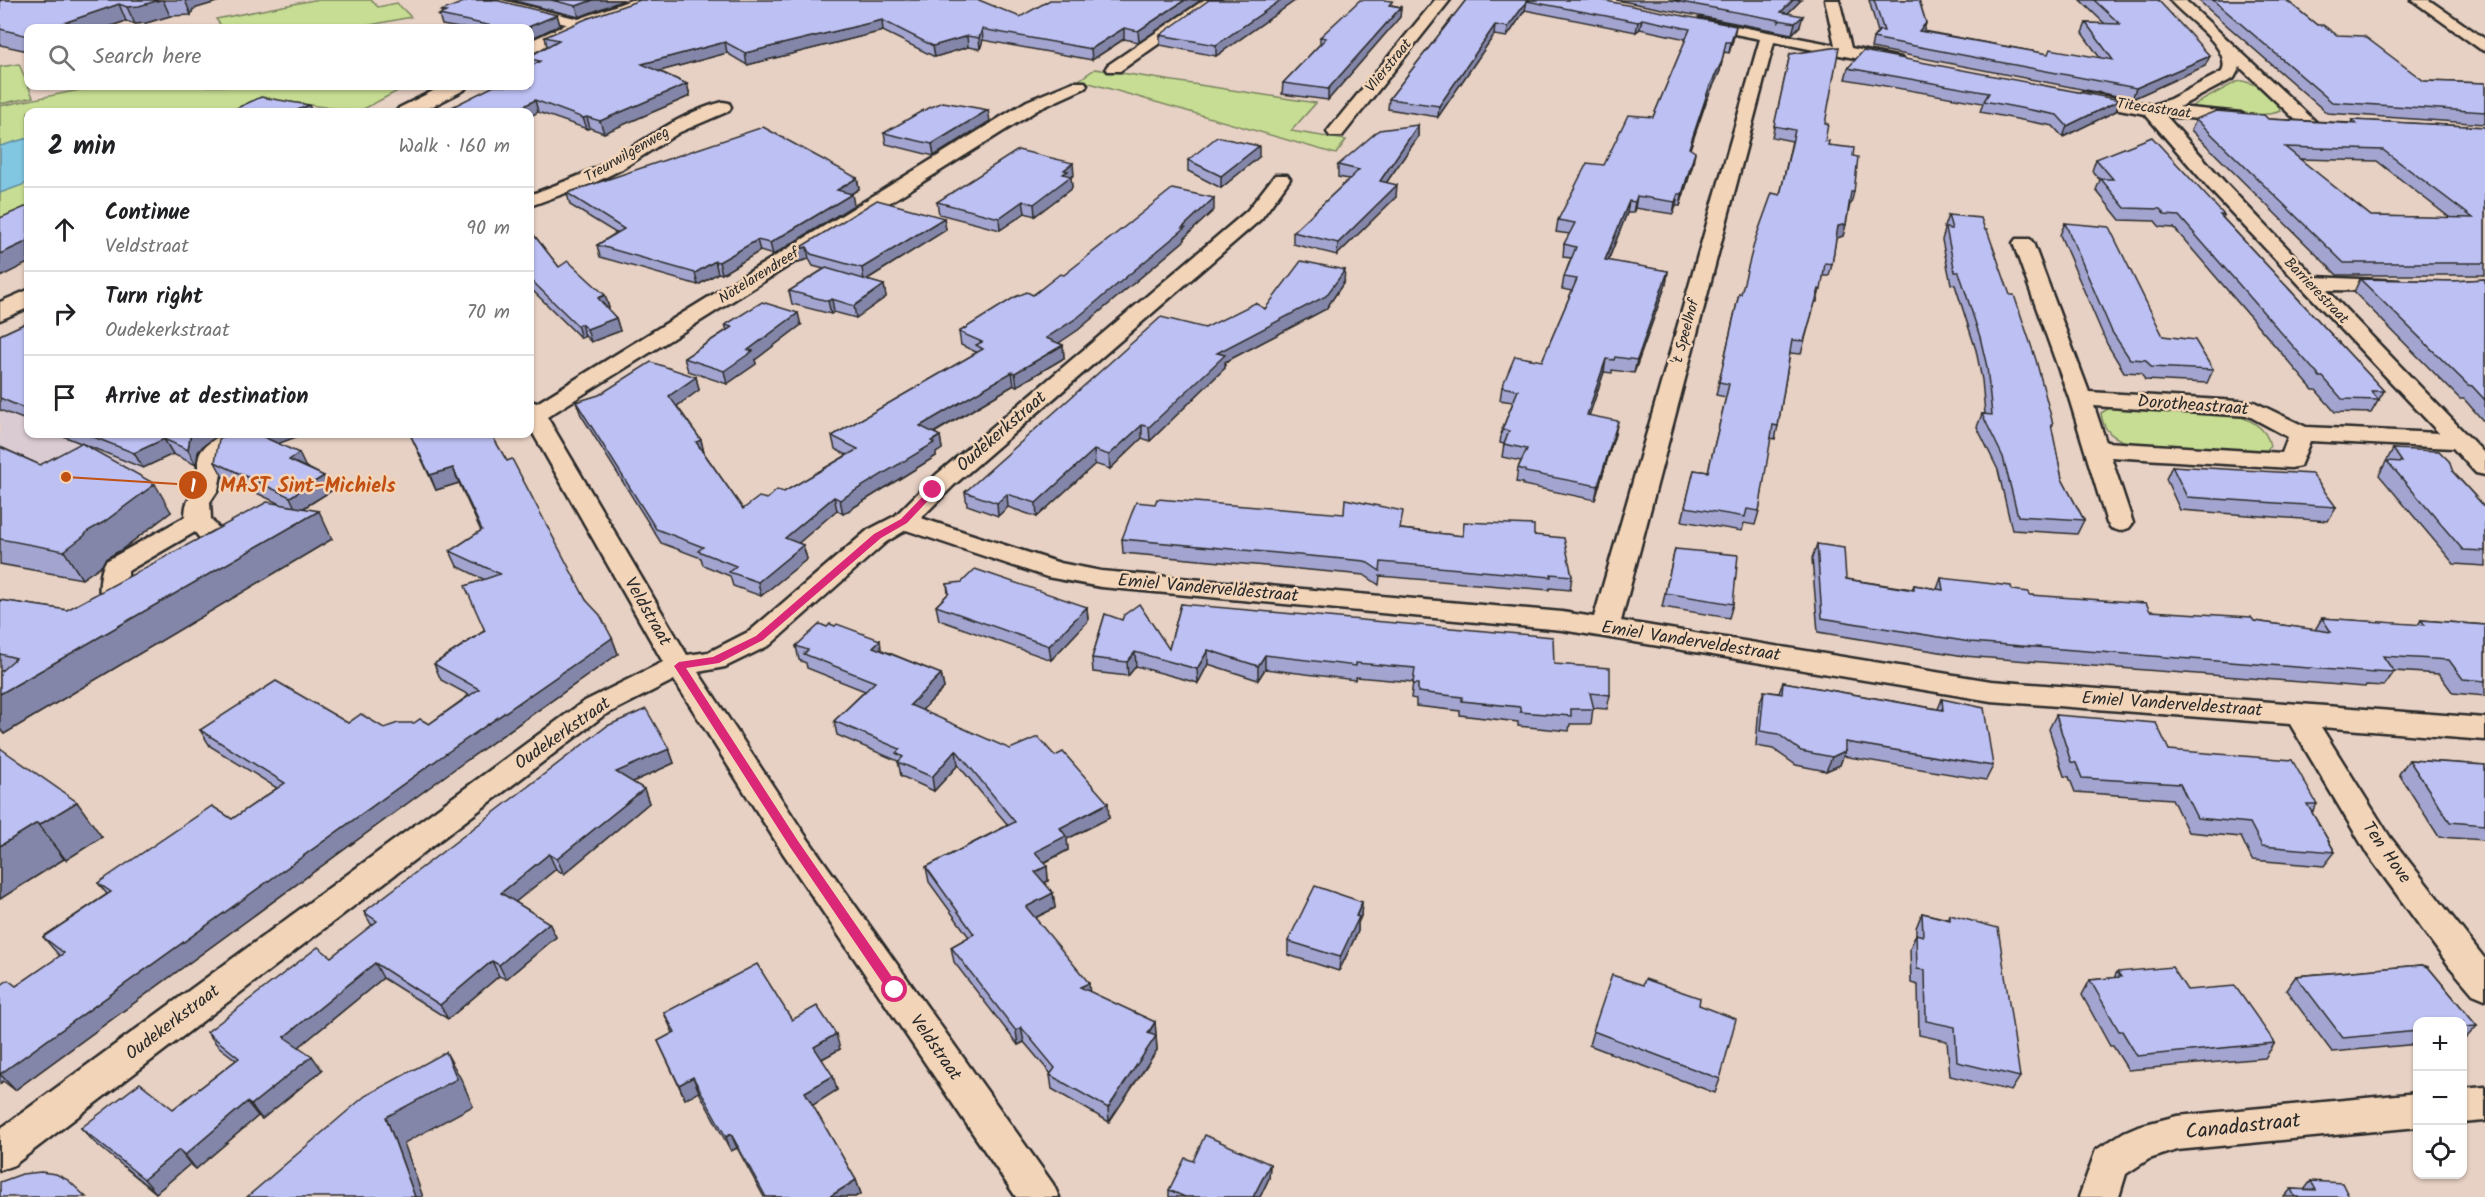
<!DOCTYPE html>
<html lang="en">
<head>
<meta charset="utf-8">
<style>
  :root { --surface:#fff; --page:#f6f6f6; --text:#202124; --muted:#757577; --line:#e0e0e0 }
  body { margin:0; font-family:Kalam,sans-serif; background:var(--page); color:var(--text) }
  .controls { position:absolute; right:18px; bottom:18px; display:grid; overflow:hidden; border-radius:12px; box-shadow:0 2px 4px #0004 }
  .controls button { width:54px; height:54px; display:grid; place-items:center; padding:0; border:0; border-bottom:2px solid var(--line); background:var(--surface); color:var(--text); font:30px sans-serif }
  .stop { position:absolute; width:18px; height:18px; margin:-14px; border:4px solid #db2777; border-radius:50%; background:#fff }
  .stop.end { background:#db2777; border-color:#fff; box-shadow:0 2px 6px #0008 }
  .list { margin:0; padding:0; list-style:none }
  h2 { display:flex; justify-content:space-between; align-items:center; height:78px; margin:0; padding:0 24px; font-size:26px }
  h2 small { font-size:20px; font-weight:400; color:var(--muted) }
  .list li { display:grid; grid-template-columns:39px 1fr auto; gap:18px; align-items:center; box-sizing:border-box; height:84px; padding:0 24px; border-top:2px solid var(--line) }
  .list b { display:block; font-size:22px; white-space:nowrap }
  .list p { margin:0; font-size:20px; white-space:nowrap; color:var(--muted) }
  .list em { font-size:20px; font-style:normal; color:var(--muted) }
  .icon { flex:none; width:33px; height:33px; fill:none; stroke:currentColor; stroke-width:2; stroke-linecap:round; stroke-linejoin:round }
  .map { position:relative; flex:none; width:2485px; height:1197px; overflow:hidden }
  .search { position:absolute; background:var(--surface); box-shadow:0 2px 4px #0004; left:24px; top:24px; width:510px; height:66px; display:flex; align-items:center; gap:15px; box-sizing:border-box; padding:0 21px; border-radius:12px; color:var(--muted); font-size:22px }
  .panel { position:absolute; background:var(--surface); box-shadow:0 2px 4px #0004; left:24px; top:108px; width:510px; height:330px; border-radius:12px }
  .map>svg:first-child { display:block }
  .built { fill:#dacbd2 }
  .green { fill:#c7dd93; stroke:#79845f; stroke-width:1.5 }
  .water { fill:#81c7e2; stroke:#5f8999; stroke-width:1.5 }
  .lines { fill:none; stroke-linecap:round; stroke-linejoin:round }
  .street-casing { stroke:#2b2b2b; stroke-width:5 }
  .secondary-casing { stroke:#2b2b2b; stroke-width:5 }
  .street { fill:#f2d4b8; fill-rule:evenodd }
  .secondary { fill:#f2d4b8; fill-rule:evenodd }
  .wall { fill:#a3a5d0; stroke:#2b2b2b; stroke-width:1.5; fill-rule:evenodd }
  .shaded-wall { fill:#8486a9; stroke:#2b2b2b; stroke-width:1.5 }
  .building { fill:#bdc0f2; stroke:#2b2b2b; stroke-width:1.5; fill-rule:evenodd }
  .route { fill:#db2777 }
  .labels { text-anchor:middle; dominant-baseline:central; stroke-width:5; stroke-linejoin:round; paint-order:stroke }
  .far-street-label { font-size:15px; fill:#2b2b2b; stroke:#f2d4b8 }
  .street-label { font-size:18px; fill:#2b2b2b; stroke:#f2d4b8 }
  .near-street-label { font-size:21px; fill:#2b2b2b; stroke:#f2d4b8 }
  .leader { fill:none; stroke:#c25012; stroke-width:2 }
  .callout-dot { fill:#c25012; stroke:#f2d4b8; stroke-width:2 }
  .mark-label { font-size:18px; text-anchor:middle; font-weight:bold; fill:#fff }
  .callout-label { font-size:20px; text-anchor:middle; font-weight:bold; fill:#c25012; stroke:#f2d4b8; stroke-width:5; stroke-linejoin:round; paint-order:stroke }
</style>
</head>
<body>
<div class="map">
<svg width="2485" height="1197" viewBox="0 0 2485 1197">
  <rect width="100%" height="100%" fill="#e7d0c4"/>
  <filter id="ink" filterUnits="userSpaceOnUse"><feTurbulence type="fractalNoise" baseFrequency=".0167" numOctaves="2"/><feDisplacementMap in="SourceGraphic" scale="12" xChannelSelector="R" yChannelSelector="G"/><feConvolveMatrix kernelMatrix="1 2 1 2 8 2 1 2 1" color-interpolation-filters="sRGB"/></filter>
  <g filter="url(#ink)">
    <polygon class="built" points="28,330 28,434 213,434 0,538 0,344"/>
    <g class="green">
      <polygon points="314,0 371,0 378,7 397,3 411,17 355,28 223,28 216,19"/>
      <polygon points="19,64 33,97 0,104 0,67"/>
      <polygon points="1095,69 1316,103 1291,131 1346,140 1336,154 1079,80"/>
      <path d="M2243,81L2256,85L2279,106L2280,111C2268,118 2204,114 2192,106L2236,82Z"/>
      <polygon points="99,86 407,86 358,112 283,101 259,112 28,112 28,222 0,234 0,106"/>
      <path d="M2111,407L2229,413C2247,418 2267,426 2270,446L2267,450L2256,453L2129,443C2113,438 2103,431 2101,413Z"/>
    </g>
    <polygon class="water" points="28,138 28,183 0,193 0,146"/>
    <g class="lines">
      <g class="street-casing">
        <g id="street">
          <polygon points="477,0 502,0 587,21 589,24 582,28 479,3"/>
          <polygon points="1204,0 1221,0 1120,71 1108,71 1106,68 1108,65"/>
          <polygon points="1435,0 1450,0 1342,136 1330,136 1327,132 1330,128"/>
          <polygon points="1825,0 1839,0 1851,48 1901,58 1903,61 1895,66 1774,42 1621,621 1991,681 2485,718 2485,740 2321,727 2390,837 2485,959 2485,999 2473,994 2450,967 2368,855 2290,724 1991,701 1562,630 1101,587 1047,577 906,530 886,542 770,645 725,667 698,672 805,835 1053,1184 1059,1197 1016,1197 783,853 674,680 603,716 14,1165 0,1170 0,1129 583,702 663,662 530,428 530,401 537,403 1027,101 1073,82 1085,82 1087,85 1085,88 1039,109 547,417 687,655 709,652 750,631 868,530 895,516 936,475 1247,211 1275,175 1287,175 1290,179 1261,219 954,485 921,518 1060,563 1101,571 1562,612 1594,617 1760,39 1700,27 1693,23 1700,19 1835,45"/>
          <path d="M2170,0H2185L2316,122L2314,126H2302L2240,67L2234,78L2179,107L2241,113L2249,118L2247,122L2241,123L2166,116L2228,186L2315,277L2401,281L2404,285L2401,289L2394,291L2327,290L2485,454V475L2476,473L2453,448L2310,441L2300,466L2291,468L2111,457L2133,523L2129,528L2120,531L2111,528L2107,523L2069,398L2013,243L2016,239H2030L2033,243L2089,392L2254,402L2306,427L2439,433L2214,194L2145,114L2083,102L2075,97L2083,92L2152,105L2170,99L2222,72C2233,47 2184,18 2170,0ZM2094,406L2249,416L2288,437L2282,453L2106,442Z"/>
          <polygon points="2412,0 2429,0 2485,39 2485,51 2480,49"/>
          <path d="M723,102L729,103L731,107L729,111L680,132L622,169L596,182L530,206V195C557,184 586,175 611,160C647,139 682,112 723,102Z"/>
          <path d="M223,434H251L247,439L225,453L218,490L210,502L211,519L229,541C219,555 204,567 187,563L183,557L201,540L195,532L128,571V605L124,611L114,614L104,611C97,600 99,572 106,561L185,517C186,498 188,504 194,490C205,459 186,455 223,434Z"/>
          <polygon points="2485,1087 2485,1121 2462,1123 2462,1089"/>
          <polygon points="2418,1093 2418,1127 2177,1150 2149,1159 2126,1174 2119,1197 2079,1197 2096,1150 2124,1132 2138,1126 2177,1116"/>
        </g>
      </g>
      <g class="secondary-casing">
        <g id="secondary">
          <polygon points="631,0 657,0 654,4 588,28 530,54 530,41 576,20"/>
          <polygon points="443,86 467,86 464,90 421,112 396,112 399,108"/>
          <polygon points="28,290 28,308 0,320 0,302"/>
        </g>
      </g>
      <use href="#street" class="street"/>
      <use href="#secondary" class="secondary"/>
    </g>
    <g class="wall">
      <polygon points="0,0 223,0 193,9 191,15 170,16 146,23 135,24 126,21 105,28 28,28 28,51 0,45"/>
      <polygon points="511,0 624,0 579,17"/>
      <polygon points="640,0 1020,17 1201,0 1139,42 1124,39 1092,60 983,40 980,49 968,47 935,57 883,31 747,65 727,53 659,71 687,84 690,96 604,133 590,128 587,129 538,112 530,86 530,56 547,46 545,37"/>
      <polygon points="1296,0 1216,56 1160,45 1160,35"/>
      <polygon points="1466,0 1601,0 1734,36 1729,53 1724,52 1720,71 1707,99 1690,149 1693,164 1680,206 1676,206 1673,214 1635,208 1633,213 1627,213 1608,261 1668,271 1666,284 1634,373 1612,370 1612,373 1604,372 1589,415 1615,434 1595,500 1523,485 1523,483 1516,482 1518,468 1521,461 1502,457 1504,444 1500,443 1502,430 1513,402 1500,400 1502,387 1542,361 1572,291 1562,289 1564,277 1571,258 1563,257 1564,244 1570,234 1556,232 1558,220 1604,165 1653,117 1686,39 1640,29 1636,32 1525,10 1507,37 1494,35 1438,117 1388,109 1389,99"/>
      <polygon points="1616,0 1801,0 1788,13 1800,26 1792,34"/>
      <polygon points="1869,0 1919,0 1926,23 1923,31 2048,54 2100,58 2082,33 2086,23 2105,24 2080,0 2158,0 2205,66 2132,99 1871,48 1873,38 1878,32"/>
      <polygon points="2198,0 2286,0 2317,25 2424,81 2485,83 2485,124 2327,113"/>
      <polygon points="1392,5 1401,7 1400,17 1328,100 1282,94 1283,83 1320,44 1320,37"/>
      <polygon points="441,11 557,15 560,25 530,39 530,28 459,28 442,25 439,15 442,13"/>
      <polygon points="1790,54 1825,124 1825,141 1828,145 1853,156 1854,192 1851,204 1850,204 1846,224 1843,236 1836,238 1832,264 1829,276 1823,276 1817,302 1815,302 1801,354 1790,353 1778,426 1775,439 1770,438 1759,511 1755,525 1744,523 1742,531 1682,521 1694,470 1708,472 1726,397 1716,395 1739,294 1741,294 1780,195 1792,141 1772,137"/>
      <polygon points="1848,68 2116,111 2063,137 2053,126 1980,112 1983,103 1845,79"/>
      <path d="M2196,119H2268L2351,123L2352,120L2485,127V275H2337L2191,130ZM2299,159L2377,161L2450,218L2371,216Z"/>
      <polygon points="990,121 934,156 886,144 884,133"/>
      <polygon points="1418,125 1418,137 1386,183 1396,197 1337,255 1293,244 1293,232 1349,179 1338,177 1338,165"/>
      <polygon points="1259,157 1221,188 1188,171 1188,160"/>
      <polygon points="2096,159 2224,215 2223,218 2384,391 2371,413 2335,412 2316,390 2313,390 2174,228 2160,227 2155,221 2120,220 2096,190 2100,180 2092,171"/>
      <polygon points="1074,175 1071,177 1072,188 1035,216 1025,213 1000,230 939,214 937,202"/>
      <polygon points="857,178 859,189 851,194 854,205 773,255 760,251 722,274 718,273 698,285 600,257 597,245 616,233 570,205 567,193"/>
      <polygon points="1214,210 1185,237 1185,240 1078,330 1058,343 1063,345 1064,358 1017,386 1014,385 934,433 940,436 942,449 936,453 936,456 843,514 837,510 798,543 803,545 807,559 761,596 733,586 730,576 703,565 701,558 661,543 581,415 576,402 696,377 699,390 677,406 701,440 704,453 743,509 767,499 784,492 847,455 835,449 832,436 976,353 976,352 961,345 959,332 1033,295 1064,275"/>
      <polygon points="1948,215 2053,424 2051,428 2062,479 2084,520 2077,534 2012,530 1998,470 1977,427 1982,414 1985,414 1982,380 1976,350 1955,285 1951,284 1942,240 1945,230 1944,227"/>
      <polygon points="944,218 946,230 866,280 884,285 886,297 856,318 834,312 831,314 792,304 789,291 824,269 813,266 809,259 798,262 796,250"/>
      <polygon points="2065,223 2163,336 2213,370 2207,383 2145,380 2141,373 2124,372 2107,344 2060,235"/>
      <polygon points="530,230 559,267 605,295 609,308 607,309 616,318 620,331 591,342 585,336 581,338 531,289 530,289"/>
      <polygon points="2360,279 2454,281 2485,279 2485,423 2464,399 2460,399 2354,292"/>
      <polygon points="1344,282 1326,309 1225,362 1225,368 1150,441 1142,438 1110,469 1095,464 1037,517 1008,507 998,516 967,505 965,492 1205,328"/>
      <polygon points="28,322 28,421 0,410 0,335"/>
      <polygon points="725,325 801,325 755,360 756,364 727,384 688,371 684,358 727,330"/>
      <polygon points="58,434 220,434 203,446 198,452 196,465 173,454 143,468"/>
      <polygon points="410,434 491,434 586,600 612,638 618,654 453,770 15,1090 3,1081 0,1084 0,986 16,986 60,956 57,953 43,937 107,894 98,883 232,819 277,788 210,746 200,730 348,723 384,728 429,724 469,695 441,680 434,664 484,631 485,580 457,566 450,551 481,531 459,483 436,490"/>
      <polygon points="278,444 306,467 324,476 331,491 304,508 332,539 4,734 0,729 0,600 67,610 282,505 223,477 215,462"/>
      <polygon points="0,447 40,465 171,512 121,550 105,559 102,565 82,579 0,564"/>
      <polygon points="2393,449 2453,472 2483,505 2485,505 2485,566 2454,564 2379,475"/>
      <polygon points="2172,466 2336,507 2328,521 2180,510 2166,479"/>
      <polygon points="1401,529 1462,536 1534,535 1572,576 1570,590 1550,588 1549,590 1380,576 1379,585 1364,575 1123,553 1122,539"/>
      <polygon points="1817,544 1846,579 1912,589 1914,585 1937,589 1941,578 2012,590 2030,595 2150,611 2254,621 2315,630 2322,618 2418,625 2421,620 2485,625 2485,696 2453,693 2439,674 2393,671 2394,672 2384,686 2366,685 2365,687 1964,656 1818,632 1812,558"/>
      <polygon points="1675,549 1733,604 1729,618 1662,607"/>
      <polygon points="947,584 1087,607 1088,621 1051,660 939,620 936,606 948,594"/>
      <polygon points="1181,604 1554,664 1610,695 1607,709 1593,708 1591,724 1570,724 1569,731 1518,726 1518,722 1460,715 1460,711 1416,706 1416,699 1411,698 1413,682 1356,677 1355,680 1265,669 1258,680 1208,664 1198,683 1136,666 1128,676 1093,672 1092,658 1105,614 1169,649"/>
      <polygon points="827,627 882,650 941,674 944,688 922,710 1109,818 1067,839 1068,850 1044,863 1047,866 1048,881 1044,883 1053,893 1055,908 1035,918 1090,992 1155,1022 1157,1050 1109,1122 1052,1089 1050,1075 1051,1074 1024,1042 1018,1045 954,962 951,947 969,937 929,882 926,867 1008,825 958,765 934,791 901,776 898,761 837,735 834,721 865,691 807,668 806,663 799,660 796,646"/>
      <polygon points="1783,682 1938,709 1942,699 1993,766 1986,780 1843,756 1840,765 1826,771 1796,765 1773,749 1756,746 1759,705 1764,691 1779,693"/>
      <polygon points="2056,715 2169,750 2317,804 2312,813 2335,852 2324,866 2252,860 2241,837 2188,832 2172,799 2075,792 2069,777 2064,776 2049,729"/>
      <polygon points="0,748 102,837 66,860 64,859 0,899"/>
      <polygon points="669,749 674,763 632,782 644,789 649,803 564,874 556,869 515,902 549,923 556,937 506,979 499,976 448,1019 383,978 299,1047 322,1070 262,1119 258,1116 196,1169 190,1164 156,1193 94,1142 81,1128 173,1109 236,1060 218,1046 207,1032 331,957 372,926 364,912"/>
      <polygon points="2409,760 2485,765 2485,840 2439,837 2399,774"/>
      <polygon points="1362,902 1361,916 1358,923 1358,931 1339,971 1288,955 1288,941"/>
      <polygon points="1922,913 1948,919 1950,915 2020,1077 2011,1091 1950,1076 1947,1041 1919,1035 1918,985 1911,983 1910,949 1916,934 1916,928"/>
      <polygon points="2422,965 2428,967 2477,1026 2464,1040 2463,1040 2463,1022 2418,1022 2418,1044 2332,1052 2286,990 2296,976"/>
      <polygon points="2117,972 2187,990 2275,1043 2265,1058 2128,1070 2113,1046 2110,1046 2082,995 2090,980 2114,978"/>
      <polygon points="1699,1005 1720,1079 1715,1093 1589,1045 1593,1031"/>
      <polygon points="664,1013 792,1020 840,1049 822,1059 837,1090 812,1105 856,1180 861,1194 855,1197 764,1197 737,1148 731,1151 699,1092 685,1099 658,1041 673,1033"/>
      <polygon points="1193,1161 1270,1164 1269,1178 1260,1197 1169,1197 1169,1190"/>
      <polygon points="2311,1181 2349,1197 2284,1197 2291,1189 2304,1190"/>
    </g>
    <g class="shaded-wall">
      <polygon points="160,0 163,0 170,16 146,23 135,24 127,7"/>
      <polygon points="185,0 223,0 193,9 191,15"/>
      <polygon points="593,0 624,0 579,17 576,6"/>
      <polygon points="1185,0 1201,0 1139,42 1138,31"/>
      <polygon points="1281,0 1296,0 1216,56 1216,45"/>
      <polygon points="1793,0 1801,0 1779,22 1781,12"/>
      <polygon points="1527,1 1525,10 1507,37 1508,27"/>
      <polygon points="119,4 126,21 105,28 49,28"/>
      <polygon points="1401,7 1400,17 1328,100 1328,89"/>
      <polygon points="557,15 560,25 530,39 530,28 526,28"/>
      <polygon points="1803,16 1800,26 1792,34 1795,23"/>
      <polygon points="1642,19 1640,29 1636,32 1638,22"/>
      <polygon points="882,20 883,31 747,65 745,53"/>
      <polygon points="1926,23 1923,33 1919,31"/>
      <polygon points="1495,25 1494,35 1438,117 1439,106"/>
      <polygon points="1736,26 1734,36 1729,53 1731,42"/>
      <polygon points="1124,28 1124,39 1092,60 1091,49"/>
      <polygon points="982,29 983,40 980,49 979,38"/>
      <polygon points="967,36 968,47 935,57 933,46"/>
      <polygon points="725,42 727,53 645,75 642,64"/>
      <polygon points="2210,56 2205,66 2132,99 2136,88"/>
      <polygon points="1722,61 1720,71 1707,99 1686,159 1689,148 1709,88"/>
      <polygon points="687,84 690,96 604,133 600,121"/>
      <polygon points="535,100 538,112 530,117 530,112 513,112"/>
      <polygon points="2120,100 2116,111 2063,137 2067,126"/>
      <polygon points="309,105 312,112 293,112"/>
      <polygon points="988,110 990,121 934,156 932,144"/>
      <polygon points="587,117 590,128 587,129 583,118"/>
      <polygon points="1418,125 1418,137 1379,193 1380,181"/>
      <polygon points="1259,146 1259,157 1221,188 1221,176"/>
      <polygon points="1695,152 1693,164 1680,206 1682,194"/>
      <polygon points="1073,163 1074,175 1071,177 1072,188 1035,216 1034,204 1064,170"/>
      <polygon points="857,178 859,189 839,201 837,190"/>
      <polygon points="1397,185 1396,197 1337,255 1338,243"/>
      <polygon points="852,194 854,205 773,255 770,243"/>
      <polygon points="1678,194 1676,206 1673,214 1675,202"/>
      <polygon points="1637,196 1635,208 1633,213 1635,202"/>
      <polygon points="1214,198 1214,210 1185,237 1185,240 1078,330 1047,351 1046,338 1182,228"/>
      <polygon points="1023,201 1025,213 1000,230 999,218"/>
      <polygon points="1629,201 1627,213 1603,273 1605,260"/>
      <polygon points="944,218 946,230 864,281 862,268"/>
      <polygon points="1846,224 1843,236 1835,239 1838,226"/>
      <polygon points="757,240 760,251 722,274 719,262"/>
      <polygon points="28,241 28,263 0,277 0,254"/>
      <polygon points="807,247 809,259 798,262 796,250"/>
      <polygon points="715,261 718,273 698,285 695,273"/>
      <polygon points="1345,270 1344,282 1326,309 1225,362 1225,368 1150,441 1149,427 1217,353"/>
      <polygon points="1668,271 1666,284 1634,373 1637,360"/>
      <polygon points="884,285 886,297 856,318 854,306"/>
      <polygon points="605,295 609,308 602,310 598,298"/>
      <polygon points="832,299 834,312 831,314 828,301"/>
      <polygon points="798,313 801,325 755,360 756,364 727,384 724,371 748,350"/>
      <polygon points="616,318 620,331 591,342 587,329"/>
      <polygon points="581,324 585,336 581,338 577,325"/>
      <polygon points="1063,345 1064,358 1017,386 1015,373"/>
      <polygon points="1606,359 1604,372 1585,428 1587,415"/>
      <polygon points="1012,372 1014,385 923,439 920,426"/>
      <polygon points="696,377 699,390 673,409 669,396"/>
      <polygon points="1618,421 1615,434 1595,500 1598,486"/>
      <polygon points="1142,425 1142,438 1110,469 1109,455"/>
      <polygon points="193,434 220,434 203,446 198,452 196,465 188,450 190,437"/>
      <polygon points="257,434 304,434 264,449"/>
      <polygon points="940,436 942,449 936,453 936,456 843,514 840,500"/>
      <polygon points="164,439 173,454 143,468 134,453"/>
      <polygon points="701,440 704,453 696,442"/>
      <polygon points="1094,450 1095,464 1037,517 1036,503"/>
      <polygon points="299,453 306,468 289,460"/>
      <polygon points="453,468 459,483 436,490 430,475"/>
      <polygon points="324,476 331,491 297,512 290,497"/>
      <polygon points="155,484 171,512 121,550 105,559 102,565 82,579 64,551 88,531"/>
      <polygon points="1007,494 1008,507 998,516 997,503"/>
      <polygon points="834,497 837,510 788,552 785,538"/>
      <polygon points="319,511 332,539 4,734 0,729 0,694"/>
      <polygon points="803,545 807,559 761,596 758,582"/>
      <polygon points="1087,607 1088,621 1051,660 1049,646"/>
      <polygon points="612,638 618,654 453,770 15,1090 0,1074 445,754"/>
      <polygon points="880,640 882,655 873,647"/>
      <polygon points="1208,650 1208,664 1198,683 1197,669"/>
      <polygon points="1135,652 1136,666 1128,676 1127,662"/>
      <polygon points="1265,655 1265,669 1258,680 1258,666"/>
      <polygon points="941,674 944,688 913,719 910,705"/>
      <polygon points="669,749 674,763 622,787 616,772"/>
      <polygon points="956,750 958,765 934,791 932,777"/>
      <polygon points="1845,751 1840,765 1826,771 1832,757"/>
      <polygon points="644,789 649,803 564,874 557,859"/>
      <polygon points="77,802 102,837 66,860 39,825"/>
      <polygon points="1108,803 1109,818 1067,839 1068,850 1037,866 1035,852 1060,828"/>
      <polygon points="37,823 64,859 0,899 0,846"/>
      <polygon points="549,854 556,869 508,908 501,893"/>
      <polygon points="1047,866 1048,881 1037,886 1035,872"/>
      <polygon points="1053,893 1055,908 1028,921 1026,907"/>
      <polygon points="1362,902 1361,916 1358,923 1358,931 1339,971 1340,957"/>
      <polygon points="549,923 556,937 506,979 499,965"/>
      <polygon points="492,961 499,976 448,1019 440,1005"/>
      <polygon points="375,963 383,978 294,1051 284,1037"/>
      <polygon points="1089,983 1090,997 1080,987"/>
      <polygon points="1155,1022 1157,1050 1109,1122 1108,1108"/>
      <polygon points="1021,1027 1024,1042 1018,1045 1016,1031"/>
      <polygon points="836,1034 840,1049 818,1061 814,1047"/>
      <polygon points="446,1052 461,1079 473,1106 404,1143 423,1197 415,1197 386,1117"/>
      <polygon points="312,1056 322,1070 262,1119 251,1105"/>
      <polygon points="833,1076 837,1090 810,1107 805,1092"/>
      <polygon points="693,1077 699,1092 685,1099 679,1085"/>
      <polygon points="247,1102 258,1116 196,1169 185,1155"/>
      <polygon points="731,1134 737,1148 731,1151 726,1137"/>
      <polygon points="179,1150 190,1164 156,1193 144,1179"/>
      <polygon points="1270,1164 1269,1178 1260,1197 1253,1197"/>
      <polygon points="856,1180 861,1194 855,1197 829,1197"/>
    </g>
    <g class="building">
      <polygon points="0,0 160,0 139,6 127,7 119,4 49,28 28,28 28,36 0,29"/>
      <polygon points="469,0 495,0 557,15 526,28 502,28 439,15 446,12 441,11"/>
      <polygon points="551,0 593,0 576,6"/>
      <polygon points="640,0 979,0 1020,17 1050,0 1185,0 1138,31 1124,28 1091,49 982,29 979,38 967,36 933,46 882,20 745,53 725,42 642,64 687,84 600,121 587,117 583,118 535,100 513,112 442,112 494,86 530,86 530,67 540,61 530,59 530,56 559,40 545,37 586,19"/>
      <polygon points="1209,0 1281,0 1216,45 1160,35"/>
      <polygon points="1360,0 1383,0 1393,1 1389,5 1401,7 1328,89 1283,83 1326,38 1320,37"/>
      <polygon points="1466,0 1601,0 1736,26 1731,42 1726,42 1722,61 1709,88 1689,148 1695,152 1682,194 1678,194 1675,202 1637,196 1635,202 1629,201 1605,260 1668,271 1637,360 1615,357 1614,360 1606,359 1587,415 1618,421 1598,486 1525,472 1525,470 1518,468 1527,449 1504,444 1509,431 1502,430 1518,390 1502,387 1515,356 1542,361 1577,279 1564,277 1576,247 1564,244 1575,223 1558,220 1587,163 1604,165 1628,115 1653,117 1690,29 1642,19 1638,22 1527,1 1508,27 1495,25 1439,106 1389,99"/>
      <polygon points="1670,0 1793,0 1781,12 1803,16 1795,23"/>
      <polygon points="1874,0 1919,0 1926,23 1919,31 2048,54 2050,49 2113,60 2086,23 2120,24 2094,0 2158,0 2210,56 2136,88 1873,38 1880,30 1884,31"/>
      <polygon points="2213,0 2286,0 2317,25 2323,25 2337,35 2364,36 2424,81 2485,83 2485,112 2332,102"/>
      <polygon points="1839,47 1825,124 1828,124 1825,141 1829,141 1828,145 1854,148 1853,156 1858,157 1854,192 1851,192 1846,224 1838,226 1832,264 1825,263 1821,290 1819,289 1804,341 1792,340 1778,426 1773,425 1759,511 1747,509 1745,517 1685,507 1694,470 1708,472 1729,384 1719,382 1739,294 1741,294 1755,240 1772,193 1780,195 1795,130 1774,126 1790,54"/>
      <polygon points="1863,51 2120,100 2067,126 2057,115 1984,101 1989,93 1848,68"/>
      <polygon points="261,97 309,105 293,112 228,112"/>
      <polygon points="943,102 988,110 932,144 884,133 922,111"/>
      <path d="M2216,111L2264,115L2268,119L2356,124L2352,120L2485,127V263H2344L2196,119ZM2285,147L2383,150L2473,218L2371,216Z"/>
      <polygon points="1418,125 1380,181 1397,185 1338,243 1293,232 1359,170 1338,165 1379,130"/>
      <polygon points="763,127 857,178 837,190 852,194 770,243 757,240 719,262 715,261 695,273 597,245 624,229 567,193"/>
      <polygon points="1217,137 1259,146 1221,176 1188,160"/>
      <polygon points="2152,137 2224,215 2220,215 2384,391 2371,391 2379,400 2342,399 2323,377 2320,377 2179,216 2165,215 2160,209 2125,208 2101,179 2113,179 2096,159"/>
      <polygon points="1018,150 1073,163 1064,170 1068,171 1063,174 1071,176 1034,204 1023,201 999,218 937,202"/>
      <polygon points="1172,189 1214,198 1182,228 1185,228 1077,318 1046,338 1063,345 1015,373 1012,372 920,426 940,436 931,441 934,443 840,500 834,497 785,538 803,545 758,582 729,572 736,566 698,551 703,547 656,529 576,402 599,395 651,362 696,377 669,396 701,440 696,442 743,509 759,497 767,499 777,490 784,492 858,449 832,436 983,349 976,345 982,342 959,332 1015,297 1027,292 1033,295 1060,274 1064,275"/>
      <polygon points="877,200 944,218 862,268 811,254 807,247 796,250"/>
      <polygon points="25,207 28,207 28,241 0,254 0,218"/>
      <polygon points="1948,215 1981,218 1985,230 1987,230 2010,295 2014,295 2036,360 2053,424 2051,424 2062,479 2084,520 2018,516 2003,457 1982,414 1992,415 1987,367 1980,337 1959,272 1955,272 1946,228 1952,229"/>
      <polygon points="2065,223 2109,227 2163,336 2195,340 2213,370 2151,367 2146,360 2130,359 2112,332"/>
      <polygon points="530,230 559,267 568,261 605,295 598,298 616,318 587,329 581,324 577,325 530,279"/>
      <polygon points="1301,261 1345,270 1326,296 1217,353 1225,355 1149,427 1142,425 1109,455 1094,450 1036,503 1007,494 997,503 965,492 1161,317 1205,328 1255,303 1265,309"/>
      <polygon points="826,268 884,285 854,306 832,299 828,301 789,291"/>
      <polygon points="2360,279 2454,281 2485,279 2485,400 2472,386 2468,385"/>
      <polygon points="762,302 798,313 748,350 753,351 724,371 684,358 732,327 725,325"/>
      <polygon points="28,322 28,410 0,398 0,335"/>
      <polygon points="86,434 193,434 190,437 188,450 164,439 134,453"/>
      <polygon points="228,434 259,434 257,434 299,453 289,460 324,476 290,497 215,462 219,439"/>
      <polygon points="410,434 491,434 507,461 512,459 586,600 600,615 612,638 445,754 0,1074 0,986 8,980 16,986 64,953 43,937 111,892 98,883 212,806 232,819 285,783 200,730 276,681 348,723 361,714 384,728 398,723 414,723 420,719 429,724 479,689 434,664 485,631 465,586 500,574 450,551 482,530 453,468 430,475"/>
      <polygon points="81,443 155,484 104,522 88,531 84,536 64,551 0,539 0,447 40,465"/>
      <polygon points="2393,449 2439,451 2449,461 2453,472 2483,505 2485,505 2485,551 2463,550 2387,461 2402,462"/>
      <polygon points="2172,466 2312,474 2336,507 2187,497"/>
      <polygon points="1157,499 1344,514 1345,499 1403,511 1400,529 1463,536 1464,522 1534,525 1534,535 1564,538 1572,576 1551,574 1551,577 1381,562 1380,571 1365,561 1122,539 1136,502 1155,504"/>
      <polygon points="267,502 319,511 0,694 0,672 16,658 0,654 0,600 67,610"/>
      <polygon points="1817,544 1844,548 1846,579 1914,590 1914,585 1943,590 1941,578 2011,586 2012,590 2029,592 2030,595 2146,603 2150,611 2251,617 2254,621 2331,632 2322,618 2425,625 2421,620 2485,625 2485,681 2463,679 2449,660 2383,656 2394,672 2373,671 2374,673 1970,642 1822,618"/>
      <polygon points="1675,549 1738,555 1733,604 1665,593"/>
      <polygon points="975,569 1087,607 1049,646 936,606 949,593 947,584 962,582"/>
      <polygon points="1139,604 1169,649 1181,604 1553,637 1554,664 1610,668 1610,695 1590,693 1594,709 1571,709 1571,716 1520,712 1520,707 1462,701 1462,697 1418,692 1418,684 1413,684 1415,668 1356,663 1356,666 1265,655 1258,666 1208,650 1197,669 1135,652 1127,662 1092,658 1105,614 1122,620 1124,615"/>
      <polygon points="820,624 827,627 830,624 835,626 837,624 880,640 873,647 941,674 910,705 1010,749 1038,737 1055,756 1063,752 1108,803 1060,828 1066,836 1035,852 1047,866 1035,872 1053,893 1026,907 1089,983 1080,987 1155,1022 1148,1033 1156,1036 1108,1108 1050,1075 1055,1068 1021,1027 1016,1031 951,947 974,934 926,867 1015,822 956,750 932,777 898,762 903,757 896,753 900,749 834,721 875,682 804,654 808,650 796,646"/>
      <polygon points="1783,682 1943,710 1942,699 1984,708 1993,766 1845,742 1845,751 1832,757 1801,751 1778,734 1760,731 1764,691 1782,694"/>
      <polygon points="646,709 669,749 616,772 644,789 557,859 549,854 501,893 549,923 499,965 492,961 440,1005 375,963 284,1037 312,1056 251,1105 247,1102 185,1155 179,1150 144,1179 81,1128 140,1083 173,1109 239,1058 207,1032 318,947 331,957 377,921 364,912 607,726"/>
      <polygon points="2056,715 2156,723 2169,750 2292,760 2317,804 2307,804 2335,852 2262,846 2250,823 2197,818 2180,784 2082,778 2076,763 2071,762"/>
      <polygon points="0,748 77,802 39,825 37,823 0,846"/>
      <polygon points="2409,760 2485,765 2485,825 2450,822"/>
      <polygon points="1315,886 1362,902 1356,916 1359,917 1340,957 1288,941"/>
      <polygon points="1922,913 1950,920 1950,915 1998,928 2020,1077 1957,1062 1955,1027 1926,1021 1925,970 1917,969 1916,934 1923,936"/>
      <polygon points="757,964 792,1020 817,1006 836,1034 814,1047 833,1076 805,1092 856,1180 829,1197 766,1197 731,1134 726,1137 693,1077 679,1085 658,1041 675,1032 664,1013"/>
      <polygon points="2422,965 2428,967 2477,1026 2463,1027 2463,1022 2418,1022 2418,1031 2343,1038 2296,976"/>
      <polygon points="2172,967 2187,990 2235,986 2275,1043 2137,1056 2122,1031 2119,1031 2090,980 2121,977 2117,972"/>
      <polygon points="1612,975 1643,985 1645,979 1700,998 1699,1005 1736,1019 1720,1079 1593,1031"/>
      <polygon points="446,1052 457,1079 386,1117 415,1197 247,1197 365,1096"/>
      <polygon points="1205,1135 1270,1164 1253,1197 1185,1197 1169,1190 1185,1158 1193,1161"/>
      <polygon points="41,1172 56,1174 68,1180 86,1197 0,1197 0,1182 22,1174"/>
      <polygon points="2311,1181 2342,1183 2349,1197 2295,1197 2291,1189 2316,1190"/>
    </g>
  </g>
  <polygon class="route" points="930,489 938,490 907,523 881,538 763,640 719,663 686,668 798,841 899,987 901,990 899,994 890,994 790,847 674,666 679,662 713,657 756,636 874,534 901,519"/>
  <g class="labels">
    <g class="far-street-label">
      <text transform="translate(1389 66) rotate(-51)">Vlierstraat</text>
      <text transform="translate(2154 109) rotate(8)">Titecastraat</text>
      <text transform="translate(627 155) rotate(-30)">Treurwilgenweg</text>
      <text transform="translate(759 276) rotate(-32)">Notelarendreef</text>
      <text transform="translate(2316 291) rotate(46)">Barrierestraat</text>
      <text transform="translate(1686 332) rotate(-75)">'t Speelhof</text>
    </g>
    <g class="street-label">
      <text transform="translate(2193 406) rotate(4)">Dorotheastraat</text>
      <text transform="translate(1002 432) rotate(-41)">Oudekerkstraat</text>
      <text transform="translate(1208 589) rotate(5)">Emiel Vanderveldestraat</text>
      <text transform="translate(647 612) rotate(60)">Veldstraat</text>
      <text transform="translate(1691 642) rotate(9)">Emiel Vanderveldestraat</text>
      <text transform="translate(2172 705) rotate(4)">Emiel Vanderveldestraat</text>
      <text transform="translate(563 734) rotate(-35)">Oudekerkstraat</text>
      <text transform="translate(2386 853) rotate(55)">Ten Hove</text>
      <text transform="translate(173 1023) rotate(-37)">Oudekerkstraat</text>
      <text transform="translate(935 1048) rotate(55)">Veldstraat</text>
    </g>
    <g class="near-street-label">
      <text transform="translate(2243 1127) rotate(-6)">Canadastraat</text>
    </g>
  </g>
  <path class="leader" d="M66 477L193 485"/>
  <g class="callout-dot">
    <circle cx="66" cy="477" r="6"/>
    <circle cx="193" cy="485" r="15"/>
  </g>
  <g class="mark-label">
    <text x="193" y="492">1</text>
  </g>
  <g class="callout-label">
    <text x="308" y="492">MAST Sint-Michiels</text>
  </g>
</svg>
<div class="controls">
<button>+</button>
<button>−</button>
<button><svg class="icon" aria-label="locate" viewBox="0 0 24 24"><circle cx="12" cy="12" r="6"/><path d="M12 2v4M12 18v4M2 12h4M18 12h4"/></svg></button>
</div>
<div class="stop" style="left:895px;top:990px"></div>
<div class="stop end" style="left:933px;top:490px"></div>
<div class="search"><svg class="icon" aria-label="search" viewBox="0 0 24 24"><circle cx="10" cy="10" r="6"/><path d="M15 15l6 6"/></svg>Search here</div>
<section class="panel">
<h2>2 min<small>Walk · 160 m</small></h2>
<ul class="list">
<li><svg class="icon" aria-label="ahead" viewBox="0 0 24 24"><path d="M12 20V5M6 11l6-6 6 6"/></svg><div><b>Continue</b><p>Veldstraat</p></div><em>90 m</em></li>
<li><svg class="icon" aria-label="right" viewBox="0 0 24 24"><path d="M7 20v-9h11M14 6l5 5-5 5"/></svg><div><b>Turn right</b><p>Oudekerkstraat</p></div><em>70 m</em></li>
<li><svg class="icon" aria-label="arrive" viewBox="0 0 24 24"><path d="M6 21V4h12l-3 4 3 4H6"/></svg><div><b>Arrive at destination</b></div></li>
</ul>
</section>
</div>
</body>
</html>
